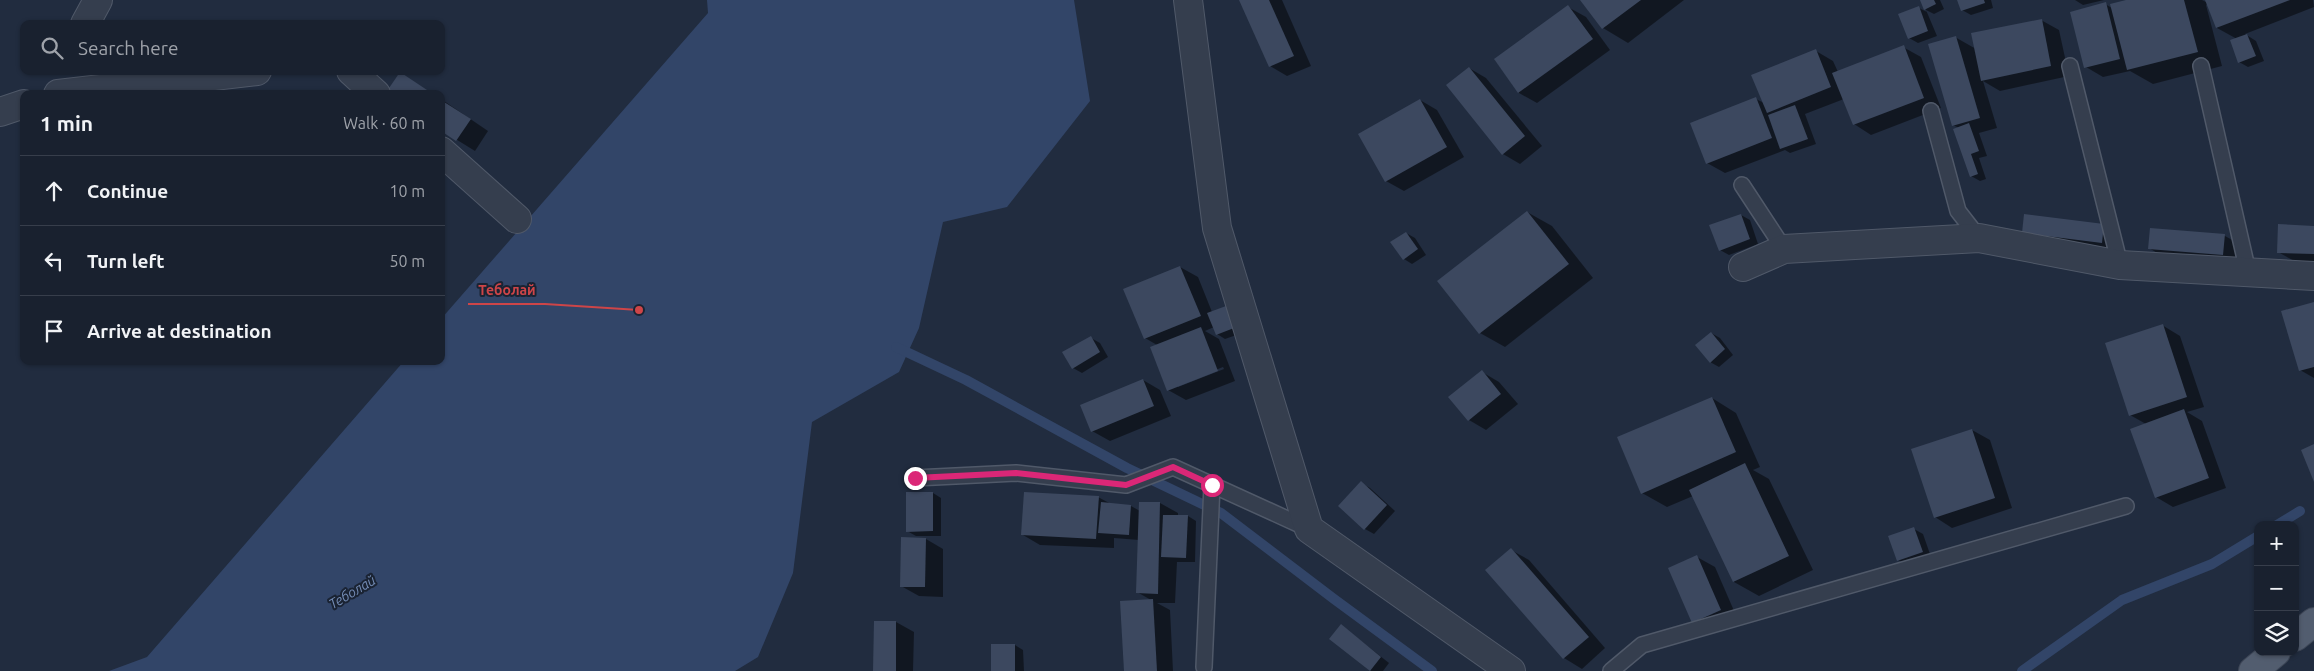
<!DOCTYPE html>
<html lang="en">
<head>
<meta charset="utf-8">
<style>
  :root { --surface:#19212f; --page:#262e3b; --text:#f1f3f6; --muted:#9fa3aa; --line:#373e4b }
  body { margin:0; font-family:Ubuntu,sans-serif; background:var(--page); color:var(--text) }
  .controls { position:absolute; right:15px; bottom:15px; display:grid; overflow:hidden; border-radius:10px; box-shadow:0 1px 4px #0004 }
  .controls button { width:45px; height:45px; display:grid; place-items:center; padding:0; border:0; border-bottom:1px solid var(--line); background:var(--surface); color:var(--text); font:25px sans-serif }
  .stop { position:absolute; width:15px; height:15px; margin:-11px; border:4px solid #db2777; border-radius:50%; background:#fff }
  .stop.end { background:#db2777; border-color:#fff; box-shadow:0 1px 5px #0008 }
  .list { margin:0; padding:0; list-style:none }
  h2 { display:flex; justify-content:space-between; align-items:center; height:65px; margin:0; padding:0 20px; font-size:21px }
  h2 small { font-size:16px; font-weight:400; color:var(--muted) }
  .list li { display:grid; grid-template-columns:32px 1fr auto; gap:15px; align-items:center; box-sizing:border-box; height:70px; padding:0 20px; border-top:1px solid var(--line) }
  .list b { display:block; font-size:19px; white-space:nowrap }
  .list em { font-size:16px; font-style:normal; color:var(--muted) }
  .icon { flex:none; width:28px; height:28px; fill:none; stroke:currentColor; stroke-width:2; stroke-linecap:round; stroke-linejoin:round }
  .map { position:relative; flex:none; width:2314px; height:671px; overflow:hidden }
  .search { position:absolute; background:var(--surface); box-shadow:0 1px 4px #0004; left:20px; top:20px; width:425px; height:55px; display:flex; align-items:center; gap:12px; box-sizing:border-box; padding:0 18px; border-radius:10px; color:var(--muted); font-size:19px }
  .panel { position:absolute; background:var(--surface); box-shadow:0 1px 4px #0004; left:20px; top:90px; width:425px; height:275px; border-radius:10px }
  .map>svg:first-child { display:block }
  .water { fill:#324568 }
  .shadow { fill:#0007; fill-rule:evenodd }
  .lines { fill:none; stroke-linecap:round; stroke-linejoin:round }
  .stream { stroke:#324568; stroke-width:10 }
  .building { fill:#3c485f }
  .lane-casing { stroke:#505969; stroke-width:18 }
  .street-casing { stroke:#505969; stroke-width:30 }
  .primary-casing { stroke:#3e4757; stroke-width:30 }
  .lane { stroke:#353e4e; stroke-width:15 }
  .street { stroke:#353e4e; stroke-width:28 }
  .primary { stroke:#525d6f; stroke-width:28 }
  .route { stroke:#db2777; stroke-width:6 }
  .labels { text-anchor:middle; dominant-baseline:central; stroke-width:4; stroke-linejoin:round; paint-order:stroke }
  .water-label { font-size:14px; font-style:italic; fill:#748cb5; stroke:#1a2333 }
  .leader { fill:none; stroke:#ce4548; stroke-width:2 }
  .callout-dot { fill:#ce4548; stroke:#1a2333; stroke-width:2 }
  .callout-label { font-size:14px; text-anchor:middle; font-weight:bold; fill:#ce4548; stroke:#1a2333; stroke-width:4; stroke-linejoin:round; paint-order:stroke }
</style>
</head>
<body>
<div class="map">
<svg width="2314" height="671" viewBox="0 0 2314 671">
  <rect width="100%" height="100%" fill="#212c3f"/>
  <polygon class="water" points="707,0 1074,0 1090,101 1007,207 943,222 919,328 899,372 812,422 793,573 758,657 735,671 109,671 147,657 404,361 441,361 441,319 708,13"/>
  <g class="shadow">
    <polygon points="1240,0 1282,0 1311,66 1287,76 1270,66"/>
    <polygon points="1581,0 1684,0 1628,43 1603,28"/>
    <polygon points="1921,0 1940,0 1944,9 1934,14 1926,10 1937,36 1918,43 1909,38 1919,8 1927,12"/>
    <polygon points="1959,0 1991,0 1993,8 1971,15 1962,10"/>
    <polygon points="2075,0 2104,0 2083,5"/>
    <polygon points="2131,0 2202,0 2208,3 2206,0 2313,0 2314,7 2245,34 2256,41 2264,61 2248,67 2239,62 2237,39 2217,28 2208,4 2206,5 2222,66 2153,84 2130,71 2103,77 2086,67 2105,4 2112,8"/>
    <polygon points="1568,7 1586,17 1610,50 1537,103 1519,93 1495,60"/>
    <polygon points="2041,20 2059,30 2069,76 2000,91 1983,81 1997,128 1979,133 1987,156 1979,158 1986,179 1980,181 1971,176 1959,128 1953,125 1955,37 1976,49"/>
    <polygon points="1903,47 1921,57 1941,108 1871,135 1854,124 1844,99 1805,114 1816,144 1790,153 1785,150 1725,173 1707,163 1756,99 1764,103 1816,51 1833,61 1838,72"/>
    <polygon points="1469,68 1486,78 1542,146 1520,164 1503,154"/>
    <polygon points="441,99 488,131 475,151 441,130"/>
    <polygon points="1420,100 1437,110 1464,157 1404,191 1386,181"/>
    <polygon points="1527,212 1552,226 1593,278 1505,347 1480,333"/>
    <polygon points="1741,215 1750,220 1758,244 1729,255 1720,250"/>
    <polygon points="2104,226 2122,236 2119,253 2023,232"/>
    <polygon points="2314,227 2314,263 2296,262 2278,252"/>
    <polygon points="2151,229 2225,236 2243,246 2241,265 2167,259 2149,248"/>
    <polygon points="1406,233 1415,238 1426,255 1412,264 1404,259"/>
    <path d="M1180,267L1198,277L1212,312L1226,307L1234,312L1242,333L1225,339L1217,334L1214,327L1205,331L1219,339L1235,381L1186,400L1168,390L1157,345L1145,338ZM1223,367L1224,369L1178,387V385Z"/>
    <polygon points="2314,303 2314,378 2300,370"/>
    <polygon points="2162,325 2180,336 2204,407 2187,412 2202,421 2226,488 2173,507 2156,497 2146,424 2130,415"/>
    <polygon points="1711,333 1720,338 1733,355 1719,367 1710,362"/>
    <polygon points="1091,338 1100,343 1108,357 1082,373 1073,368"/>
    <polygon points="1482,372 1499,382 1518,404 1486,430 1469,420"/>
    <polygon points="1143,380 1160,390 1171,416 1110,441 1092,431"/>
    <polygon points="1712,398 1736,413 1760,467 1753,470 1769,479 1813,570 1759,596 1734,582 1693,496 1667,507 1642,493"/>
    <polygon points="1972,430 1990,440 2012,508 1952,528 1935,517"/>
    <polygon points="1361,483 1370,488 1395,511 1374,534 1365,529 1340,506"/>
    <polygon points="933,493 941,498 941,536 916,536 907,531"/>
    <polygon points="1098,497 1111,504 1131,506 1140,511 1140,503 1160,503 1178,513 1178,516 1188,516 1196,521 1195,562 1177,562 1175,603 1157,603 1170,610 1173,671 1126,671 1151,600 1137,592 1139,540 1114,538 1114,548 1040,545 1023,535"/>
    <polygon points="1914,529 1923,534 1931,557 1907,565 1898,560"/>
    <polygon points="926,539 943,549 943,597 919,596 901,586"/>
    <polygon points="1511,550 1529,560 1605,648 1582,669 1564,658 1487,570"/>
    <polygon points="1697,557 1715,567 1738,620 1710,632 1693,622"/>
    <polygon points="875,622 896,622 914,632 913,671 874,671"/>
    <polygon points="1342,626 1389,663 1383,671 1371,671 1331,638"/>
    <polygon points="1015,645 1023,650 1024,671 992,671"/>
  </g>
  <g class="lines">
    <g class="stream">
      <polyline points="896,347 966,380 1127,468 1221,513 1334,599 1432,671"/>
      <polyline points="2277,525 2300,511"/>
      <polyline points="2022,671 2122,600 2212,564 2258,536"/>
    </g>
  </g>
  <g class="building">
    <polygon points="1239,0 1269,0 1294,56 1269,67"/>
    <polygon points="1580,0 1641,0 1602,29"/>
    <polygon points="1920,0 1934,0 1936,4 1924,10"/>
    <polygon points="1957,0 1984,0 1985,3 1961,11"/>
    <polygon points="2126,0 2184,0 2198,52 2127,70 2110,4"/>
    <polygon points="2205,0 2290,0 2216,28"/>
    <polygon points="2106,2 2120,59 2084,68 2070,12"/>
    <polygon points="1568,5 1593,39 1518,93 1494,59"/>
    <polygon points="1919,6 1928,31 1908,39 1898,14"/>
    <polygon points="2042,19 2051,66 1981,81 1971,33"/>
    <polygon points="2247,34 2256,56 2238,63 2230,40"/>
    <polygon points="1956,36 1980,118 1952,126 1928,44"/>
    <polygon points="1904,45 1924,98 1853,125 1832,73"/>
    <polygon points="1816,49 1831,87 1767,113 1751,75"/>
    <polygon points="1469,67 1525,136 1502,155 1446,85"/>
    <polygon points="400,72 433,94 385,94"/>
    <polygon points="1756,97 1772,138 1706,164 1690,123"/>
    <polygon points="1420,99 1447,147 1385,182 1358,134"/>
    <polygon points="441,100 471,119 456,141 441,131"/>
    <polygon points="1795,105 1808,139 1780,149 1768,115"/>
    <polygon points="1969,123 1979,151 1971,154 1978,174 1970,177 1953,129"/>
    <polygon points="1527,211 1569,264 1479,334 1437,281"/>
    <polygon points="1741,214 1750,239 1719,251 1709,225"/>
    <polygon points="2024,214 2104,224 2102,243 2022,233"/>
    <polygon points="2278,224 2314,226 2314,254 2277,253"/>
    <polygon points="2150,228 2225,234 2223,255 2148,249"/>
    <polygon points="1406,232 1418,249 1403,260 1390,242"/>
    <polygon points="1180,266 1201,316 1144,339 1123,289"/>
    <polygon points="2314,302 2314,367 2299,371 2281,311"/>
    <polygon points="1226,306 1234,328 1216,335 1207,313"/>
    <polygon points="2163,324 2187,397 2129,416 2105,343"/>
    <polygon points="1201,327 1218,371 1167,391 1150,347"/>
    <polygon points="1711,332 1725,349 1710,363 1695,345"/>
    <polygon points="1091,336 1100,352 1072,369 1062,352"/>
    <polygon points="1482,370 1501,394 1468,421 1448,397"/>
    <polygon points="1143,379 1154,406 1091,432 1080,405"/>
    <polygon points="1712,397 1736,452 1641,494 1617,437"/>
    <polygon points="2184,409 2209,478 2155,498 2130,429"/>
    <polygon points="1972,429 1995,498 1934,518 1911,449"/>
    <polygon points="2314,444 2314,482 2301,450"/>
    <polygon points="1745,463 1789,556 1733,582 1689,490"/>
    <polygon points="1361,481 1387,505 1364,530 1338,506"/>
    <polygon points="906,492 933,492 933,531 906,532"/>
    <polygon points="1024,492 1099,496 1096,539 1021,535"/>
    <polygon points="1101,502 1131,505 1129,535 1098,533"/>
    <polygon points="1139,502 1160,502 1158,594 1136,593"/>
    <polygon points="1163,515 1188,515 1186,558 1161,557"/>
    <polygon points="1914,527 1923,552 1897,561 1888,536"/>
    <polygon points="901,537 926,538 925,587 900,587"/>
    <polygon points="1511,548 1589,637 1563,659 1485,570"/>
    <polygon points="1697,555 1721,610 1692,623 1668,568"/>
    <polygon points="1153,599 1157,671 1124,671 1120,601"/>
    <polygon points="874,621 896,621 896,671 873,671"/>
    <polygon points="1341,624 1381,657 1370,671 1329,639"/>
    <rect x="991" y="644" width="24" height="27"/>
  </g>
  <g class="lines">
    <g class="lane-casing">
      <g id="lane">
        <polyline points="2070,66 2120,265"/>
        <polyline points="2201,66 2248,272"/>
        <polyline points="1931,111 1958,211 1979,238"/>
        <polyline points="1742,185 1784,249"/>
        <polyline points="915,478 1016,473 1126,485 1173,467 1309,529"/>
        <polyline points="1204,667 1212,485"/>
        <polyline points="1611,671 1642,645 2126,506"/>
      </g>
    </g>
    <g class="street-casing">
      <g id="street">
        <polyline points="1188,0 1217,228 1309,529 1511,671"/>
        <polyline points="85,24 98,0"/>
        <polyline points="351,71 376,94"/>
        <polyline points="58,94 257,71"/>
        <polyline points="0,112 24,104"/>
        <polyline points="441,151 517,219"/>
        <polyline points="1743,267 1784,249 1979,238 2120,265 2314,276"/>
      </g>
    </g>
    <g class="primary-casing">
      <g id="primary">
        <polyline points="2295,637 2314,622"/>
        <polyline points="2253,671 2276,652"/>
      </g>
    </g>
    <use href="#lane" class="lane"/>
    <use href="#street" class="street"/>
    <use href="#primary" class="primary"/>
  </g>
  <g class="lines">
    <polyline class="route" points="915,478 1016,473 1126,485 1173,467 1212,485"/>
  </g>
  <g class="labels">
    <g class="water-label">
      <text transform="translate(352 592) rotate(-31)">Теболай</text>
    </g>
  </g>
  <path class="leader" d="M639 310L545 304H468"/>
  <circle class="callout-dot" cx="639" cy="310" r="5"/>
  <g class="callout-label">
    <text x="507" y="295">Теболай</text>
  </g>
</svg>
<div class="controls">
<button>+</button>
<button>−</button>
<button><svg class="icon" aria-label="layers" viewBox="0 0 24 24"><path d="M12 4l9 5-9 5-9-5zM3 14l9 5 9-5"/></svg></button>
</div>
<div class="stop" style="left:1212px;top:485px"></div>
<div class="stop end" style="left:915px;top:478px"></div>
<div class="search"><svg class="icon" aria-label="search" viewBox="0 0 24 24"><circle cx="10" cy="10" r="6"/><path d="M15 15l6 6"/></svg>Search here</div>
<section class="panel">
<h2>1 min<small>Walk · 60 m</small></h2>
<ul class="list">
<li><svg class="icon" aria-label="ahead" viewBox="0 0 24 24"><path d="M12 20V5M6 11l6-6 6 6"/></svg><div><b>Continue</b></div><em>10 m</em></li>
<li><svg class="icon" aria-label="left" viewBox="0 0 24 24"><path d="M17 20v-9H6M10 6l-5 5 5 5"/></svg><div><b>Turn left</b></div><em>50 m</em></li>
<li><svg class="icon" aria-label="arrive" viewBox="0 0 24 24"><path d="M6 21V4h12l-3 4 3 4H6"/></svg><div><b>Arrive at destination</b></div></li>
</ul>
</section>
</div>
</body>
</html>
